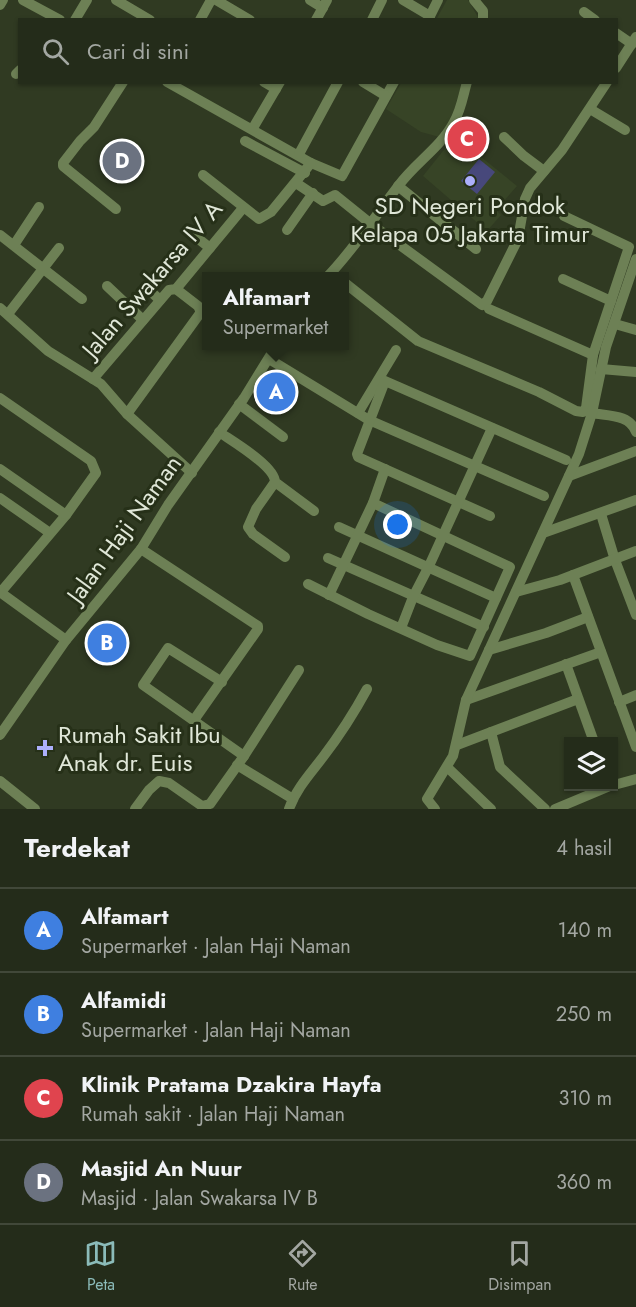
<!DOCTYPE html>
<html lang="id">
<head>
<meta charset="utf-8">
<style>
  :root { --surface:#242c1a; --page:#303827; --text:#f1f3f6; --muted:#a3a7a2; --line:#414839; --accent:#8bbbb9 }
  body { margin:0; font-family:Jost,sans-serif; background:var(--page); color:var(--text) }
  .controls { position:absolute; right:18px; bottom:18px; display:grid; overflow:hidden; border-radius:0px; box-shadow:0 2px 4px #0004 }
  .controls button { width:54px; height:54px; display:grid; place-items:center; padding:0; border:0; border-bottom:2px solid var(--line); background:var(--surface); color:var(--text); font:30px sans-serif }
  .you { position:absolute; left:398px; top:525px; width:21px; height:21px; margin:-15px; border:4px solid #fff; border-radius:50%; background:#1a73e8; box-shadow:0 0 0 9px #1a73e833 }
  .badge { display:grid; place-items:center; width:39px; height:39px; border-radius:50%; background:var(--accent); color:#fff; font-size:20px; font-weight:700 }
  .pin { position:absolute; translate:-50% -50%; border:3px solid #fff; box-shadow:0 2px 6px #0006 }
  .popup { position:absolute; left:202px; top:272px; width:147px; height:78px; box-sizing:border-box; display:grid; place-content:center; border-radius:0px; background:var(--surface); filter:drop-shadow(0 2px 4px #0005); font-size:20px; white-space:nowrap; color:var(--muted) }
  .popup b { font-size:22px; color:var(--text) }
  .popup::after { content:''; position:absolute; left:50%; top:100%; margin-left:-12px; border:12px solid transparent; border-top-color:var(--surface) }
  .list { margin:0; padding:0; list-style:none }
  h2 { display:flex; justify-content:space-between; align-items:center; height:78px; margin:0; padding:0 24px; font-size:26px }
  h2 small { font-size:20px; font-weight:400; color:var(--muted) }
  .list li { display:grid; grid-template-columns:39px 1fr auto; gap:18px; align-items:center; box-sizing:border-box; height:84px; padding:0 24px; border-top:2px solid var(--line) }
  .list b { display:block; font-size:22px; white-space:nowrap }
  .list p { margin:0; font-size:20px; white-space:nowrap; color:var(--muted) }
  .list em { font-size:20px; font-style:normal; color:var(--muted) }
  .icon { flex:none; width:33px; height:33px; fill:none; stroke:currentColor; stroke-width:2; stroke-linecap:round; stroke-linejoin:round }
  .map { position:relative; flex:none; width:636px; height:809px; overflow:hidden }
  .search { position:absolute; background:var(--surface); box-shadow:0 2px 4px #0004; left:18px; right:18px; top:18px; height:66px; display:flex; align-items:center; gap:15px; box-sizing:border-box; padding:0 21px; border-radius:0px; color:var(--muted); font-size:22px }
  .sheet { height:414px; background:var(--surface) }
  nav { display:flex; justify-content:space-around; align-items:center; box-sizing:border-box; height:84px; border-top:2px solid var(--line); background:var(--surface); font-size:16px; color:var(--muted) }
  nav a { display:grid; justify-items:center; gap:3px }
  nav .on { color:var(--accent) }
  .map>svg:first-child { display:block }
  .built { fill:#374426 }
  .green { fill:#47487b }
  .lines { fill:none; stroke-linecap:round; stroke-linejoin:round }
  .minor { stroke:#6d8055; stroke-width:10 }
  .poi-dot { fill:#acaffb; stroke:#263018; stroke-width:2 }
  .labels { text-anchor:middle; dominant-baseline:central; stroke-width:6; stroke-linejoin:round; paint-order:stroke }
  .poi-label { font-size:24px; fill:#e0e7d8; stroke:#263018 }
  .street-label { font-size:24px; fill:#e0e7d8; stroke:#263018 }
</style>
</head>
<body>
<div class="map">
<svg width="636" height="809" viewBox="0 0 636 809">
  <rect width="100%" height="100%" fill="#303a22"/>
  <g class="built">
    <polygon points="447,0 468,0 479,19 436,20"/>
    <polygon points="401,83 462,83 449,127 443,138 421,132 386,109"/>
    <polygon points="455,136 517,186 496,210 501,215 487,231 423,176"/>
  </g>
  <polygon class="green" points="479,159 495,172 477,194 461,181"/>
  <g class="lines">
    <g class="minor">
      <polyline points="23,0 60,20"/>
      <polyline points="116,0 150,20"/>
      <polyline points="216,0 250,20"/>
      <polyline points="310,0 323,8"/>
      <polyline points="403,0 430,16"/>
      <polyline points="474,0 483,11 483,20"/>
      <polyline points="0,5 3,0"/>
      <polyline points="584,12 595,20"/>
      <polyline points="75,20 87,0"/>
      <polyline points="200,20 211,0"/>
      <polyline points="316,20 327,0"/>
      <polyline points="372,20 382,0"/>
      <polyline points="428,20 438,0"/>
      <polyline points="616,33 632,44"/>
      <polyline points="616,68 636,37"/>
      <polyline points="16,74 20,70"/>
      <polyline points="167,82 311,163 342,176 394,82"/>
      <polyline points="264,82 276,89"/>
      <polyline points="363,82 386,96"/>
      <polyline points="590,109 625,130"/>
      <polyline points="253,128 280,82"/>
      <polyline points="504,137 524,156 544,171"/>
      <polyline points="245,141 305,173"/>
      <polyline points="299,154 338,82"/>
      <polyline points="203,175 259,219 271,212 311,163"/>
      <polyline points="296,183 323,201 335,195 371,224 482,305 487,301 518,239 525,199 530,188 562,150 607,82"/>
      <polyline points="398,186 476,249"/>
      <polyline points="116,209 63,166 63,163 80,141 94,127 123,82"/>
      <polyline points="287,230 313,193"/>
      <polyline points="191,233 210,248"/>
      <polyline points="0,235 82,299"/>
      <polyline points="14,245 39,207"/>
      <path d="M328,276C355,248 375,216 399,185C415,163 441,147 454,122C461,110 463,96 467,82"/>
      <polyline points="563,279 611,301"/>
      <polyline points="345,283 418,341 539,392 576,411 583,412 586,408 593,355 629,247 564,216"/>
      <polyline points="107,286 143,320"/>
      <polyline points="148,289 160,300"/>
      <polyline points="0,308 48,351 101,384 127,414 192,473"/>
      <polyline points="489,309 593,355"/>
      <polyline points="8,314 59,248"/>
      <polyline points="615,324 636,330"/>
      <polyline points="269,359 369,420 544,496"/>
      <polyline points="601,369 636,372"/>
      <polyline points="93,379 169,290 176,289 243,208"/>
      <polyline points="0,398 91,461 96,473 66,515 0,593"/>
      <polyline points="239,404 283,437"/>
      <polyline points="358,413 396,350"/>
      <path d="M592,413C607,416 630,414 636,432"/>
      <polyline points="127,414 201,312 198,306 176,289"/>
      <path d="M219,432C232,441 275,466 275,482L314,511"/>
      <polyline points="0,469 66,515"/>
      <polyline points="569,476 636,451"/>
      <polyline points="275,482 256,509 248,527 253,534 285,557"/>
      <polyline points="0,498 50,533"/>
      <polyline points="601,514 615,560 636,615"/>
      <polyline points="490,516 358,457 357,454 385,381 566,460"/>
      <polyline points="339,527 496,598"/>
      <polyline points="543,533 636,500"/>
      <polyline points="141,549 258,626 258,629 194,720"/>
      <polyline points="328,558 484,627"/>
      <polyline points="573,575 636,747"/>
      <polyline points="308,584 368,614 437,645 470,656 510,567 373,503"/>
      <polyline points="0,592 66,640"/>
      <polyline points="516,592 560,580 636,551"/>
      <polyline points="329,595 373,503 385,469"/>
      <polyline points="401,628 413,597 429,566 492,428"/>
      <polyline points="489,650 546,633 588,617"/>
      <polyline points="566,664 594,742"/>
      <polyline points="222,682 168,648 143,685 244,756"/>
      <polyline points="466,700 601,652"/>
      <polyline points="619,702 636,695"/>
      <polyline points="491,732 500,767 545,809"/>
      <polyline points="0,735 66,640 141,549 168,505 244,398 276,346"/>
      <polyline points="457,745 578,699"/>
      <polyline points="237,765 293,799"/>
      <polyline points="448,768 491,809"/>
      <polyline points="0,781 35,809"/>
      <polyline points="614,785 636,779"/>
      <polyline points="135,809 149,790 159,781 169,783 202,806 210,804 244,756 299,670"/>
      <path d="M289,809C296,789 310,774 323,757C339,736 354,713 367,689"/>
      <polyline points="435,809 427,799 453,756 466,700 579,454 592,413 606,347 636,259"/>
      <polyline points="555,809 610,786"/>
    </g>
  </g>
  <g class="poi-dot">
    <circle cx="470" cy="181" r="6"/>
    <path d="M42 739h6v6h6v6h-6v6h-6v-6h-6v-6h6z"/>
  </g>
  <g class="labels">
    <g class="poi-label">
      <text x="470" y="205">SD Negeri Pondok<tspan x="470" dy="28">Kelapa 05 Jakarta Timur</tspan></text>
      <text x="58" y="734" text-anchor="start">Rumah Sakit Ibu<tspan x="58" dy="28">Anak dr. Euis</tspan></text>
    </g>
    <g class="street-label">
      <text transform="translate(152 279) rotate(-49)">Jalan Swakarsa IV A</text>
      <text transform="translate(124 529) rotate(-54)">Jalan Haji Naman</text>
    </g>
  </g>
</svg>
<div class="controls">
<button><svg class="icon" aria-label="layers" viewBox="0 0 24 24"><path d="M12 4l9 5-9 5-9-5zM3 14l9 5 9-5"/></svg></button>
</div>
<div class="you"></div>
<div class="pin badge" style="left:276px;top:392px;background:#3f7fe0">A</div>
<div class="popup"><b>Alfamart</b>Supermarket</div>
<div class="pin badge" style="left:107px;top:643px;background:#3f7fe0">B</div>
<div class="pin badge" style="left:467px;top:139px;background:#e0444e">C</div>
<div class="pin badge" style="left:122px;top:161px;background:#6b7280">D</div>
<div class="search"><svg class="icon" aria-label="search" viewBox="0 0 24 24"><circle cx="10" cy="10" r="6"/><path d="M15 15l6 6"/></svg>Cari di sini</div>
</div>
<section class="sheet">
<h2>Terdekat<small>4 hasil</small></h2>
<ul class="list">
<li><span class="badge" style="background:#3f7fe0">A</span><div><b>Alfamart</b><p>Supermarket · Jalan Haji Naman</p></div><em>140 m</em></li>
<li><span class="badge" style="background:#3f7fe0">B</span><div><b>Alfamidi</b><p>Supermarket · Jalan Haji Naman</p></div><em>250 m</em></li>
<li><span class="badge" style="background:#e0444e">C</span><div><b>Klinik Pratama Dzakira Hayfa</b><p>Rumah sakit · Jalan Haji Naman</p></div><em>310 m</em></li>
<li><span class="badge" style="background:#6b7280">D</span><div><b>Masjid An Nuur</b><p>Masjid · Jalan Swakarsa IV B</p></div><em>360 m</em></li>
</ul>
</section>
<nav>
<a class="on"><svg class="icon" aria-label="map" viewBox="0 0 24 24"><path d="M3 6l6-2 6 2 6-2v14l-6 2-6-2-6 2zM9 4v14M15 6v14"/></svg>Peta</a>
<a><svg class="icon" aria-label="directions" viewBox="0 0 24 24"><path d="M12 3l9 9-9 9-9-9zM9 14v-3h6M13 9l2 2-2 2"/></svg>Rute</a>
<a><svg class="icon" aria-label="saved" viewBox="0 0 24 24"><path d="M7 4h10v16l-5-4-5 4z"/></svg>Disimpan</a>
</nav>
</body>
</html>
